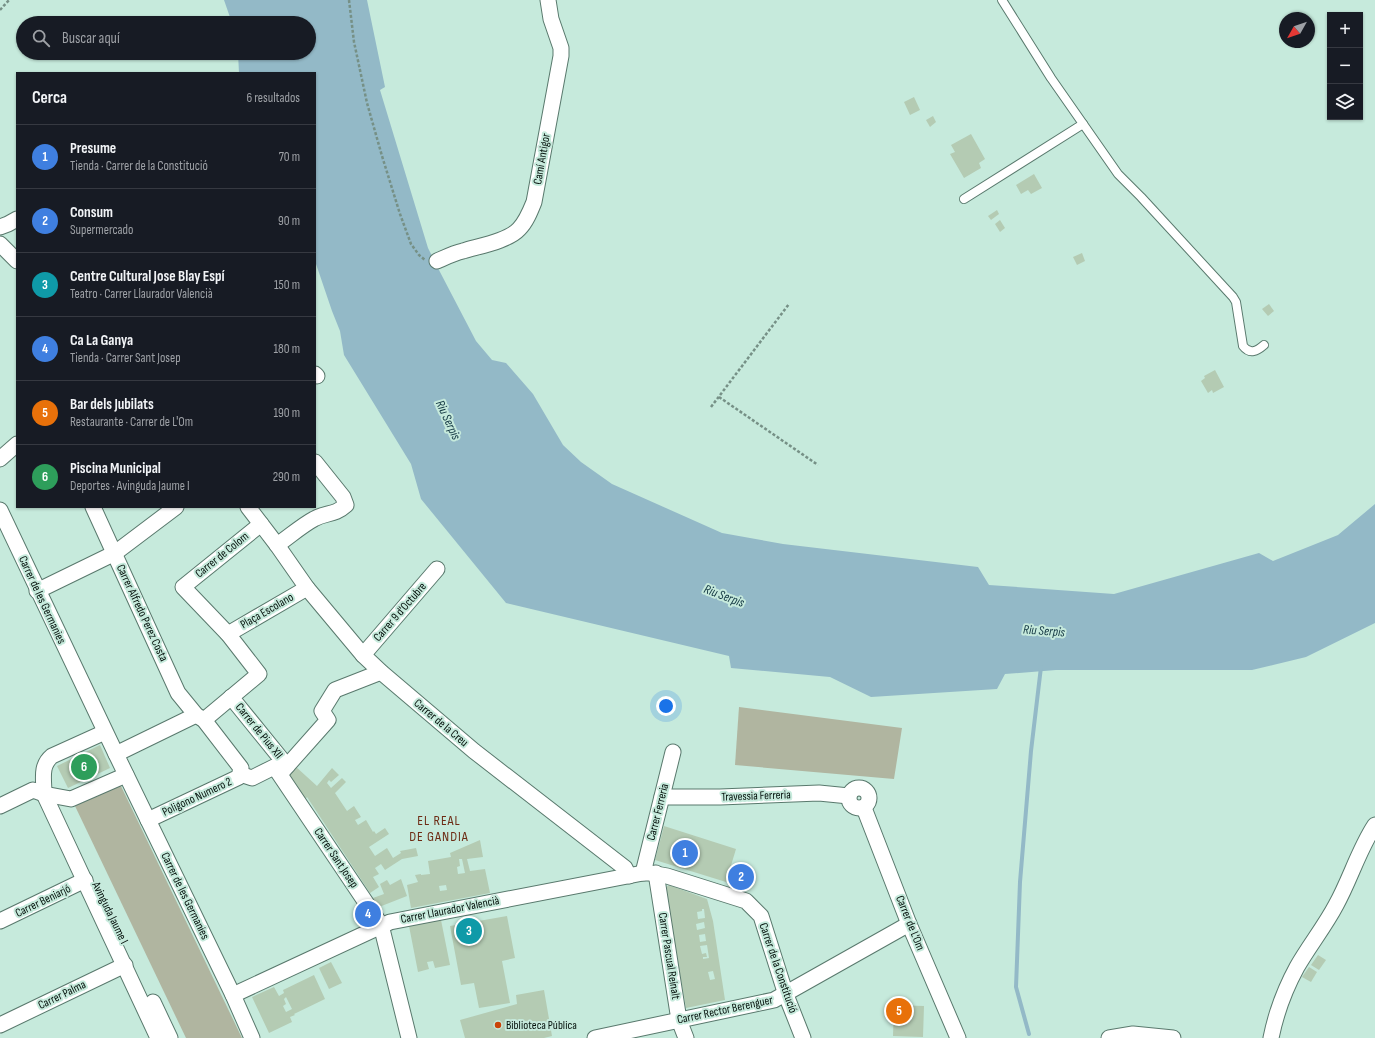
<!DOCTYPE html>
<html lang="es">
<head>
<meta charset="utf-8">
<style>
  :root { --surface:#171b24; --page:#20242c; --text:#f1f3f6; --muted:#9ea1a6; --line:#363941; --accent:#ca4307 }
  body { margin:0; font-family:"Sofia Sans Condensed",sans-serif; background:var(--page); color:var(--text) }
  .controls { position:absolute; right:12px; top:12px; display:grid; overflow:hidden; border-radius:0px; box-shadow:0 1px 3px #0004 }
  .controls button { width:36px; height:36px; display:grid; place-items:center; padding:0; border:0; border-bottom:1px solid var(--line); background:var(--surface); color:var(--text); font:20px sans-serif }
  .compass { position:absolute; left:1279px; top:12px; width:36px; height:36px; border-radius:50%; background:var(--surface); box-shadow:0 1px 3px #0004; rotate:230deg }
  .you { position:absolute; left:666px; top:706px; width:14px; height:14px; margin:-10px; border:3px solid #fff; border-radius:50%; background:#1a73e8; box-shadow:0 0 0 6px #1a73e833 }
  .badge { display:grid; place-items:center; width:26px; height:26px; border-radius:50%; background:var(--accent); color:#fff; font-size:13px; font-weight:700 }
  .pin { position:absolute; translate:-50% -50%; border:2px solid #fff; box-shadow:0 1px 4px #0006 }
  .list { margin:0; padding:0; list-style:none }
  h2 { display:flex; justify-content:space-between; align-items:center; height:52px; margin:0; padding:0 16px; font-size:17px }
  h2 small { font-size:13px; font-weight:400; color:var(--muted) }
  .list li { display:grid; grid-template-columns:26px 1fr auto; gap:12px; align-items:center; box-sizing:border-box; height:64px; padding:0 16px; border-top:1px solid var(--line) }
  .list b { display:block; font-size:15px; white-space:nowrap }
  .list p { margin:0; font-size:13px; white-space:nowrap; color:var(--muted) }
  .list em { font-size:13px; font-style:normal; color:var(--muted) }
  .icon { flex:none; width:22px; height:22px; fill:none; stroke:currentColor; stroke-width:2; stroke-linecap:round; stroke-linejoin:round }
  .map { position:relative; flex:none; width:1375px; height:1038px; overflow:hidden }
  .search { position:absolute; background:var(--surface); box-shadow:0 1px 3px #0004; left:16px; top:16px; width:300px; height:44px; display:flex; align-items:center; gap:10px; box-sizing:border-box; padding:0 14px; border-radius:22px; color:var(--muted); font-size:15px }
  .panel { position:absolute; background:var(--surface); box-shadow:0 1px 3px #0004; left:16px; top:72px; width:300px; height:436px; border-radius:0px }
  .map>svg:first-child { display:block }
  .green { fill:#b0b5a0 }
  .water { fill:#93b9c7 }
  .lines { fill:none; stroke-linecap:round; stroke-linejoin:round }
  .stream { stroke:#93b9c7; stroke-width:4 }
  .building { fill:#b4cbb3; fill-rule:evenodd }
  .lane-casing { stroke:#59796d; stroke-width:10 }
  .street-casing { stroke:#59796d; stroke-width:17 }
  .path { stroke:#769086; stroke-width:2.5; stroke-dasharray:3 2; stroke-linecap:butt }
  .lane { stroke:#fff; stroke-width:8 }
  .street { stroke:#fff; stroke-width:15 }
  .poi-dot { fill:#ca4307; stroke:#c6eadc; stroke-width:1.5 }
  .labels { text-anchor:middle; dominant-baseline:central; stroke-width:4; stroke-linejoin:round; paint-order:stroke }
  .street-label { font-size:12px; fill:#04100b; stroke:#c6eadc }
  .poi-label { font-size:12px; fill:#04100b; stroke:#c6eadc; text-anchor:start }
  .water-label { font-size:13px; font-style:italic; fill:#113540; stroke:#c6eadc }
  .quarter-label { font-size:14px; letter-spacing:1px; fill:#6d2b14; stroke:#c6eadc }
</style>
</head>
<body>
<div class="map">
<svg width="1375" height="1038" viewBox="0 0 1375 1038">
  <rect width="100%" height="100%" fill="#c6eadc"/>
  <g class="green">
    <polygon points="739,707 902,728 894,779 735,765"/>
    <polygon points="120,784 242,1038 186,1038 75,806"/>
  </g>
  <polygon class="water" points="224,0 367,0 385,87 380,90 428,248 440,272 476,341 492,360 506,363 533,394 563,445 581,462 612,484 722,533 783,544 978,567 989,585 1114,594 1259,553 1273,561 1338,535 1375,504 1375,623 1306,657 1252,670 1056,670 1005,674 997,689 871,697 830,677 731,668 729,656 506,603 421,499 411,464 344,355 340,331 332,311 315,261 315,73 239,73 238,53 309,53 309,23 232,23"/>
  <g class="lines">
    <polyline class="stream" points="1029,1034 1016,987 1020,882 1031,751 1041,667"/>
  </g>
  <g class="building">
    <polygon points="914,97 920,110 910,115 904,102"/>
    <polygon points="933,116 936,122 930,127 926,120"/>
    <polygon points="971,134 985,159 979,163 981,168 964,178 950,154 955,152 951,145"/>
    <polygon points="1034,174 1042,188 1031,194 1028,190 1021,194 1016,185"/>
    <polygon points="997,210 999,214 991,220 988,216"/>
    <polygon points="1000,220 1005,228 1000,232 995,224"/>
    <polygon points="1082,253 1085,261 1077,265 1073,257"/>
    <polygon points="1269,304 1274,311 1268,316 1262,309"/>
    <polygon points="1215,370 1224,387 1213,393 1212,390 1208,393 1201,381 1205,378 1204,376"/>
    <polygon points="100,745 110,768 68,788 57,766"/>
    <polygon points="295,766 317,786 332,768 339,775 331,782 329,780 327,783 331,788 342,778 346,782 335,793 347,811 354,806 361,817 355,820 358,825 366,820 373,832 374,831 376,834 385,828 389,834 369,847 375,856 387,848 393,858 401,853 400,851 416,848 418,856 402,859 385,870 381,864 375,868 379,874 373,877 379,887 370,893 307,797 304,801 286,776"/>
    <polygon points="664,826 736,849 726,882 655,860"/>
    <path d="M480,840L483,857L467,859L470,871L485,869L490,893L411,908L407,885L418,882L415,875L421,874V875L430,874L428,861L451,857L450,853ZM459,859H462L465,873L458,874L457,867L460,866ZM446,885L447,890L440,891L439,886Z"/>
    <polygon points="401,879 407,896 379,907 373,898 384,894 380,884 387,880 390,885"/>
    <path d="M669,885L707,899L713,921L725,1000L686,1008L665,888ZM702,909H704L705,918L698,919L697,912L702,911ZM704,922L705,928L697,930L696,924ZM705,934L706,941L700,942L699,935ZM707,945L709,958L703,959V957H707L706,953L702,954L700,946ZM713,971L715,979L710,980L708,972Z"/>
    <polygon points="507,916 515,958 502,961 510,1003 479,1008 474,983 461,985 450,926"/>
    <polygon points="441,920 450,965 435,968 433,961 427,962 429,969 418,972 409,926"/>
    <polygon points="1318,955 1326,960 1319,970 1311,965"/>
    <polygon points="331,962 342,983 329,989 319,968"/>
    <polygon points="1309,967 1317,972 1311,982 1302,977"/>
    <path d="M314,975L325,999L294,1014L295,1015L290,1017L292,1022L269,1033L252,997L274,987L279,996L284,993L283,990ZM286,997L292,1009L286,1012L283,1006L286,1004L284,999Z"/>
    <polygon points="544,990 552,1036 544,1038 465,1038 460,1020 517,1004 516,995"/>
    <polygon points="894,1005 924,1006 923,1037 893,1036"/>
  </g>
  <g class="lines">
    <g class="lane-casing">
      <g id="lane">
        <path d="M1002,0L1051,78L1118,174L1141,197L1233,297L1236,302L1243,346C1250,355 1257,351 1264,345"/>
        <polyline points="964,199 1083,124"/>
      </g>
    </g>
    <g class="street-casing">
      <g id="street">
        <polyline points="0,227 8,224 17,219"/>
        <polyline points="0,244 17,261"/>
        <path d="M437,261C446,257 454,253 463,251C479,246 508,241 519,229C526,222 530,212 534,202L561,56V48L551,19L548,0"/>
        <polyline points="315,374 317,376"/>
        <polyline points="0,459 17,444"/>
        <polyline points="93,507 178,693 196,715 204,720 241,768 239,777 148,820"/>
        <polyline points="248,507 277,545 307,588 363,655 381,672 474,751 625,868 629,876"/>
        <polyline points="0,510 116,754"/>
        <path d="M277,545C289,537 301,526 314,519C326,512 334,516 346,505L343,497L315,462"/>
        <polyline points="37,591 115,553 176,507"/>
        <polyline points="228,634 307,588"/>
        <polyline points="363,655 437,569"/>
        <polyline points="231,697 287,766"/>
        <polyline points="196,715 116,754 233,995 252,1038"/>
        <polyline points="204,720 259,674 228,634 183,587 261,524"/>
        <path d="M105,732L52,756C40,766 44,779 44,794L158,1038"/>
        <polyline points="240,774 252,778 274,767 276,769 381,925 409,1038"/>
        <polyline points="280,774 328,720 322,711 335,690 381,672"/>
        <circle cx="859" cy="798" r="10"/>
        <polyline points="662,797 720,797 819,793 849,796"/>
        <polyline points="0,806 33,790 44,794 71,799 126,775"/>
        <polyline points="864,808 909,924 958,1038"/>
        <polyline points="643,873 673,752"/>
        <polyline points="656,873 679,1020 686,1038"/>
        <polyline points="0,921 85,880"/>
        <polyline points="233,995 390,922 643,873 650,873 667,876 746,901 761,916 786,995 803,1038"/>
        <polyline points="153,1002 170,1038"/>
        <polyline points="0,1025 125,965"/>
        <polyline points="595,1038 774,1000 909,924"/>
        <polyline points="1109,1038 1133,1034 1173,1038"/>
        <path d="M1271,1038C1276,1013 1285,989 1297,967C1309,946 1325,926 1336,905C1350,880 1359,849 1375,825"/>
      </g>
    </g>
    <g class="path">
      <polyline points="349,0 354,42 367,103 382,156 400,214 411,244 419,255 425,260"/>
      <polyline points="0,10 9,0"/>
      <polyline points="719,397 818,465"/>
      <polyline points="711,407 789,304"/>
    </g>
    <use href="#lane" class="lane"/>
    <use href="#street" class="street"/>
  </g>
  <circle class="poi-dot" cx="498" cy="1025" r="4"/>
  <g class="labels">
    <g class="street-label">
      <text transform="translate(542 159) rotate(-80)">Camí Antigor</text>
      <text transform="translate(222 555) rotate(-39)">Carrer de Colom</text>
      <text transform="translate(42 600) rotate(65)">Carrer de les Germanies</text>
      <text transform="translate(267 611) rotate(-30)">Plaça Escolano</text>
      <text transform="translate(400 612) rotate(-49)">Carrer 9 d'Octubre</text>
      <text transform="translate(142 613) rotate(65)">Carrer Alfredo Perez Costa</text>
      <text transform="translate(441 723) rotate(40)">Carrer de la Creu</text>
      <text transform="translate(259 731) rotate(51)">Carrer de Pius XII</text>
      <text transform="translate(756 796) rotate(-2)">Travessia Ferreria</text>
      <text transform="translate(197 797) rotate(-25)">Poligono Numero 2</text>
      <text transform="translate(658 812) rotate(-76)">Carrer Ferreria</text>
      <text transform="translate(336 858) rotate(56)">Carrer Sant Josep</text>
      <text transform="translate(185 896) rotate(64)">Carrer de les Germanies</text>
      <text transform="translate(43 901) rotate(-26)">Carrer Beniarjó</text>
      <text transform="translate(450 910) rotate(-11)">Carrer Llaurador Valencià</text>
      <text transform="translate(110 913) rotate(64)">Avinguda Jaume I</text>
      <text transform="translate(910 923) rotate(68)">Carrer de L'Om</text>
      <text transform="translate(669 956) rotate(81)">Carrer Pascual Reinalt</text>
      <text transform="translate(778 968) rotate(71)">Carrer de la Constitució</text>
      <text transform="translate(62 995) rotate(-26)">Carrer Palma</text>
      <text transform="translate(725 1010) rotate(-12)">Carrer Rector Berenguer</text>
    </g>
    <g class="poi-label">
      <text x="506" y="1025">Biblioteca Pública</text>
    </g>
    <g class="water-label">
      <text transform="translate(448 420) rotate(65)">Riu Serpis</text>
      <text transform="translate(724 596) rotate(21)">Riu Serpis</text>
      <text transform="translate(1044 631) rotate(4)">Riu Serpis</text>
    </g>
    <g class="quarter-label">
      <text x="439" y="820">EL REAL<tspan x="439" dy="16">DE GANDIA</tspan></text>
    </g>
  </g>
</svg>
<div class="controls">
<button>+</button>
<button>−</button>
<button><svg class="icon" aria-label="layers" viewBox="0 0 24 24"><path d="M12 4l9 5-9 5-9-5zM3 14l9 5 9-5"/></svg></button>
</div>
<svg class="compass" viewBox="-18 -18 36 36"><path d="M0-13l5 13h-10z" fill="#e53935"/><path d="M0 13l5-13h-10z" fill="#9ea1a6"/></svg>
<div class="you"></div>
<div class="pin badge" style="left:685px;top:853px;background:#3f7fe0">1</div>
<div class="pin badge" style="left:741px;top:877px;background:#3f7fe0">2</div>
<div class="pin badge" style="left:469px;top:931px;background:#0f9aa8">3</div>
<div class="pin badge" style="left:368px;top:914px;background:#3f7fe0">4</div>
<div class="pin badge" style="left:899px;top:1011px;background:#e8710a">5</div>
<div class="pin badge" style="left:84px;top:767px;background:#2e9e5b">6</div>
<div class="search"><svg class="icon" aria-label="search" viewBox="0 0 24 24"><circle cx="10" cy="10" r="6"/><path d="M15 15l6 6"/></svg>Buscar aquí</div>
<section class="panel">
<h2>Cerca<small>6 resultados</small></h2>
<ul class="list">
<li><span class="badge" style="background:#3f7fe0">1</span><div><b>Presume</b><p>Tienda · Carrer de la Constitució</p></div><em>70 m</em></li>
<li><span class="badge" style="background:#3f7fe0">2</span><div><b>Consum</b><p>Supermercado</p></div><em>90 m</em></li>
<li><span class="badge" style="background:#0f9aa8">3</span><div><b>Centre Cultural Jose Blay Espí</b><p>Teatro · Carrer Llaurador Valencià</p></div><em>150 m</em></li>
<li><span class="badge" style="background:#3f7fe0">4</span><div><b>Ca La Ganya</b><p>Tienda · Carrer Sant Josep</p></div><em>180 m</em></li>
<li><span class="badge" style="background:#e8710a">5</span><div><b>Bar dels Jubilats</b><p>Restaurante · Carrer de L'Om</p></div><em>190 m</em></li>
<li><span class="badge" style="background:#2e9e5b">6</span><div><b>Piscina Municipal</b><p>Deportes · Avinguda Jaume I</p></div><em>290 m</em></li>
</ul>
</section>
</div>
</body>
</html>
